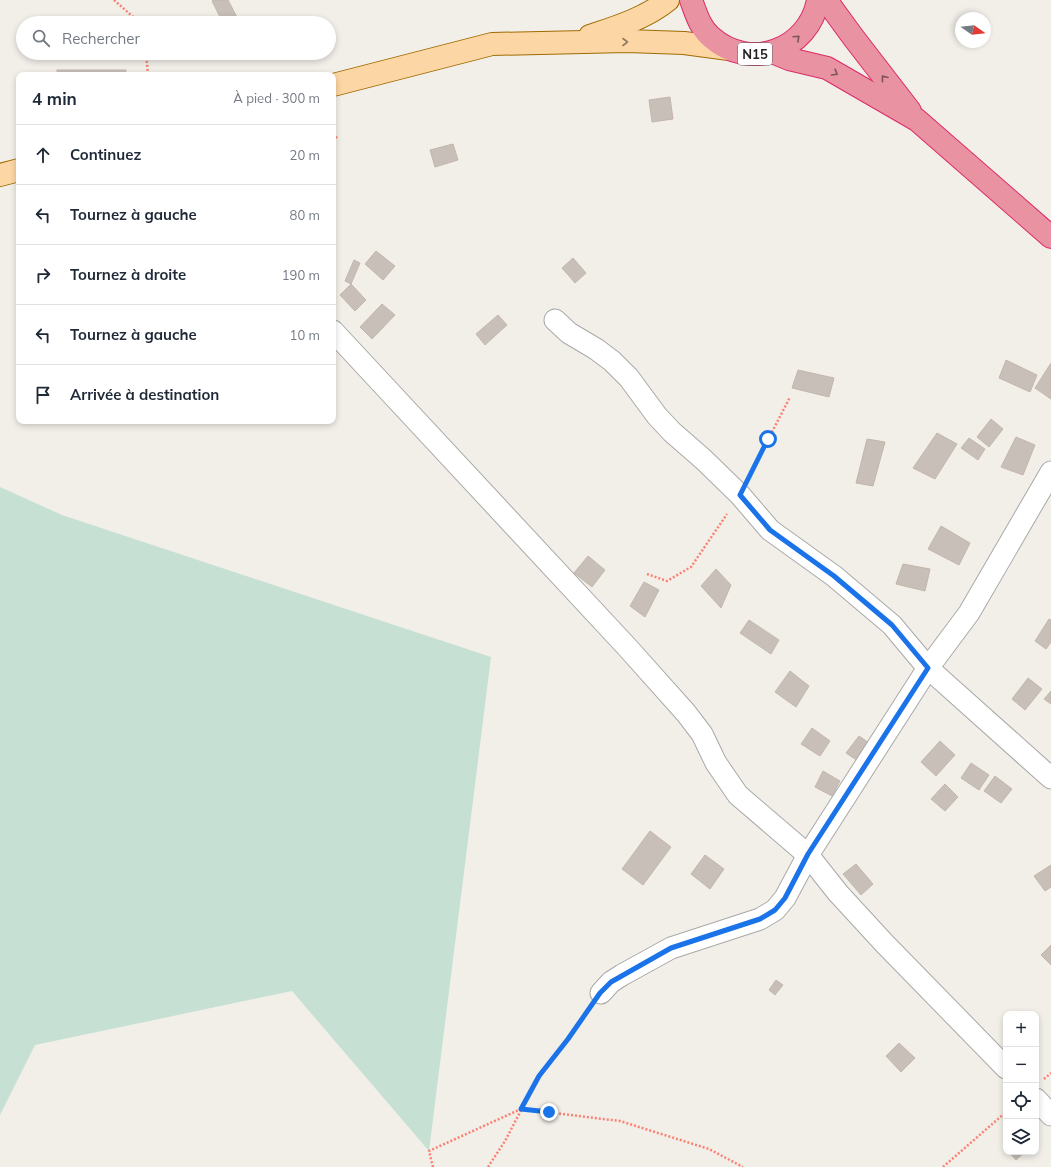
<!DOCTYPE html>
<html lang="fr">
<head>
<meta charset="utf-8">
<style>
  :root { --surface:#fff; --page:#f2f2f3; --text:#1f2937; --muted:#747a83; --line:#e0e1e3 }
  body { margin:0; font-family:Mulish,sans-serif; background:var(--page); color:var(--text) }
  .controls { position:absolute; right:12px; bottom:12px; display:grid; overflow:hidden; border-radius:8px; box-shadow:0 2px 6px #0003 }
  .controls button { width:36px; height:36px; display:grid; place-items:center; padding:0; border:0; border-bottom:1px solid var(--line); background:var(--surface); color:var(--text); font:20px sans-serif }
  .compass { position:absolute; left:955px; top:12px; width:36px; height:36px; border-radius:50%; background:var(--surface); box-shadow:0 2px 6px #0003; rotate:104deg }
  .stop { position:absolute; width:12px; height:12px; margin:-9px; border:3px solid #1a73e8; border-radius:50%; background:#fff }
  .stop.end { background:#1a73e8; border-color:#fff; box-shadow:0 1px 4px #0008 }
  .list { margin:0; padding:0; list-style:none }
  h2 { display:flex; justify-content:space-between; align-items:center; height:52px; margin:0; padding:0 16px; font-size:17px }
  h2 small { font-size:13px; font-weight:400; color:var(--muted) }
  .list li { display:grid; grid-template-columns:26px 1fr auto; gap:12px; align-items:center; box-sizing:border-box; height:60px; padding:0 16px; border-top:1px solid var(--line) }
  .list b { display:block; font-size:15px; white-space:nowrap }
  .list em { font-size:13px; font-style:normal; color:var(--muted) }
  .icon { flex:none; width:22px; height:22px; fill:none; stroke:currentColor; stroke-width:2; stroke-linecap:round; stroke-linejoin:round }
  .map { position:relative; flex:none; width:1051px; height:1167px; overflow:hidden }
  .search { position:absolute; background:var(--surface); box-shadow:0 2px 6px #0003; left:16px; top:16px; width:320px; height:44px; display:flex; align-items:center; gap:10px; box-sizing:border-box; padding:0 14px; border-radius:22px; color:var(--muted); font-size:15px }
  .panel { position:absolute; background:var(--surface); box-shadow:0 2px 6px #0003; left:16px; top:72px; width:320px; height:352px; border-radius:8px }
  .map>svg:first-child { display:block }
  .wetland { fill:#c6e0d4 }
  .building { fill:#c7bfb8; stroke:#c4b6ab }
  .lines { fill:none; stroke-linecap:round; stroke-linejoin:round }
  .minor-casing { stroke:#a9a9a9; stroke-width:23 }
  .major-casing { stroke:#a06b00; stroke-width:24 }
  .highway-casing { stroke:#dc2a67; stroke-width:24 }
  .path { stroke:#fa8072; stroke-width:2.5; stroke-dasharray:2 2; stroke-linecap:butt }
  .minor { stroke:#fff; stroke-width:21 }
  .major { stroke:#fcd6a4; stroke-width:22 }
  .highway { stroke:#e892a2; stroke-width:22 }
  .oneway { stroke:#7b545c }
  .oneway2 { stroke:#8f7c63 }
  .route { stroke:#1a73e8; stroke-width:5 }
  .labels { text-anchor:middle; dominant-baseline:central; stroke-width:3; stroke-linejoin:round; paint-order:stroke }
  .shield { fill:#fff; stroke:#646464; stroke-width:1 }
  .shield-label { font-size:13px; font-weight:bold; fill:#222 }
</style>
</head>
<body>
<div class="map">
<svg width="1051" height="1167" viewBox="0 0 1051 1167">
  <rect width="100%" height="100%" fill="#f2efe9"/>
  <polygon class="wetland" points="0,487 62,515 491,657 429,1151 292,991 35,1045 0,1115"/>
  <g class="building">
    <polygon points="213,0 228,0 240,23 223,23 212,1"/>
    <rect x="57" y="70" width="69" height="5"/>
    <polygon points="670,97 673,119 652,122 649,100"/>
    <polygon points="453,144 458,160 435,167 430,150"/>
    <polygon points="376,251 395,266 383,280 365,264"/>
    <polygon points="573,258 586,273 575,283 562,268"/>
    <polygon points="354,260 360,263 351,284 345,281"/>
    <polygon points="351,284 366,300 355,311 340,295"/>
    <polygon points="382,304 395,315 372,339 360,327"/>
    <polygon points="498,315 507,325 485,345 476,334"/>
    <polygon points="1006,360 1037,375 1030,392 999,378"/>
    <polygon points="1051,363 1051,399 1035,388"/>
    <polygon points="798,370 834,378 829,397 792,388"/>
    <polygon points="991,419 1003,429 989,447 977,437"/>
    <polygon points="937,433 957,444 935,479 913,468"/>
    <polygon points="1016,437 1035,445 1023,475 1001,467"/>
    <polygon points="969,438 985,449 978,460 961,448"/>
    <polygon points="867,439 885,442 873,486 856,483"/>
    <polygon points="941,526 970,543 959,565 928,549"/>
    <polygon points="588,556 605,570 592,587 574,573"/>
    <polygon points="903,564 930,569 925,591 896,584"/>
    <polygon points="716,569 731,585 721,608 701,586"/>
    <polygon points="644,582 659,590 645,617 630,606"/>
    <polygon points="1049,619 1051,620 1051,642 1046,649 1035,641"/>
    <polygon points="749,620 779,640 771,654 740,633"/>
    <polygon points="790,671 809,686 796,707 775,692"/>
    <polygon points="1028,678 1042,689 1025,710 1012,699"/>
    <polygon points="1051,691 1051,704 1044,699"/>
    <polygon points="812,728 830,741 820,756 801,744"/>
    <polygon points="859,736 869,743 858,761 846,753"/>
    <polygon points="940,741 955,755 936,776 921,762"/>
    <polygon points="971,763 989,775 979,790 961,778"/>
    <polygon points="823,771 840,781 832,796 815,787"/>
    <polygon points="995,776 1012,789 1001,803 984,791"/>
    <polygon points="945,784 958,797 945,811 931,799"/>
    <polygon points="650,831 671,847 643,885 622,869"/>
    <polygon points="705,855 724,869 710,889 691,874"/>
    <polygon points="856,864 873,884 861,895 843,874"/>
    <polygon points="1051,865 1051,887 1045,891 1034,876"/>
    <polygon points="1051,945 1051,965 1041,955"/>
    <polygon points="776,980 783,985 775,995 769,990"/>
    <polygon points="899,1043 915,1058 901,1072 886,1056"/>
    <polygon points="1009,1152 1025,1152 1016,1160"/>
  </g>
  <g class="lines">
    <g class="minor-casing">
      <g id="minor">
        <polyline points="555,320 569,333 596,349 612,361 629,378 657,416 672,432 703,459 740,495 770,530 834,576 892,625 928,668 1051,778"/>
        <polyline points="333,331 627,647 686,713 702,734 716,763 738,795 808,855 838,893 884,943 1006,1068"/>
        <polyline points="601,993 611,982 622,975 671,948 760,919 775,910 785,898 808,855 928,668 969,613 1051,472"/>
        <polyline points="1036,1099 1051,1115"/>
      </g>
    </g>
    <g class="major-casing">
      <g id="major">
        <path d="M590,36C617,27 646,18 668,0"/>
        <polyline points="333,85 492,44 627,41 684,43 729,49"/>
        <polyline points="0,175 19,170"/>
      </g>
    </g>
    <g class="highway-casing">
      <g id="highway">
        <path d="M691,0C696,13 700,28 711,37C750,72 809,50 818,0"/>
        <polyline points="826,0 853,37 910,111"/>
        <polyline points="772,52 789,59 827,68 917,120 1051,237"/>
      </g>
    </g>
    <g class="path">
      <polyline points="114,0 140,23"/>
      <polyline points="146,53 148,75"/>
      <polyline points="333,134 337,138"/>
      <polyline points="750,475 790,397"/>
      <polyline points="647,574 667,581 691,567 727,514"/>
      <polyline points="1044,1079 1051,1073"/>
      <polyline points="433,1167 429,1151 521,1109 620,1121 709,1149 743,1167"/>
      <polyline points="488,1167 505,1141 539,1076 569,1039 589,1010"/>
      <polyline points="943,1167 1006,1112"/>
    </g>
    <use href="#minor" class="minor"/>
    <use href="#major" class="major"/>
    <use href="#highway" class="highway"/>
  </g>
  <defs><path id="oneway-chevron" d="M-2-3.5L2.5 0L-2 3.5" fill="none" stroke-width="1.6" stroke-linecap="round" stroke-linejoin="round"/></defs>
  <g class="oneway">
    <use href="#oneway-chevron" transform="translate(797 38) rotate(-43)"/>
    <use href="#oneway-chevron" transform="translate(835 73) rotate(30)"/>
    <use href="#oneway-chevron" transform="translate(884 78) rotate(-128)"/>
  </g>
  <use class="oneway2" href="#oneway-chevron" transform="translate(625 42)"/>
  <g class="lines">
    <polyline class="route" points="549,1112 521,1109 539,1076 568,1039 600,993 611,982 671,948 760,919 775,910 785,898 808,854 928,668 892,625 834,576 770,530 740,495 768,439"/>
  </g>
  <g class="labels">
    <rect class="shield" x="738" y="43" width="34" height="22" rx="3"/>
    <g class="shield-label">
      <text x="755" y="54">N15</text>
    </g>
  </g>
</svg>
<div class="controls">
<button>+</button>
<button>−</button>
<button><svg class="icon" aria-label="locate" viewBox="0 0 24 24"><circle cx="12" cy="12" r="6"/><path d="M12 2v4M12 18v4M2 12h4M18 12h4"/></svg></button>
<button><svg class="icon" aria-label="layers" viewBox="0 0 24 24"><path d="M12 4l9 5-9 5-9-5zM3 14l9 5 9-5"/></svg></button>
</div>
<svg class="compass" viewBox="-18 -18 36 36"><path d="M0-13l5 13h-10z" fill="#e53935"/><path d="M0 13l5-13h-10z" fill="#747a83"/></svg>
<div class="stop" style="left:768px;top:439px"></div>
<div class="stop end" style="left:549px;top:1112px"></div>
<div class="search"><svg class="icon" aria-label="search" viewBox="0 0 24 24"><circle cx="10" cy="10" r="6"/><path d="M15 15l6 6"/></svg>Rechercher</div>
<section class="panel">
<h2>4 min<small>À pied · 300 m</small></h2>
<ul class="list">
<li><svg class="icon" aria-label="ahead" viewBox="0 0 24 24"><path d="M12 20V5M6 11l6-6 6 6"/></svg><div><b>Continuez</b></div><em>20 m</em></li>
<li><svg class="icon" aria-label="left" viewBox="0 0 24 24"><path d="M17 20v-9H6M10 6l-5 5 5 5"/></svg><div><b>Tournez à gauche</b></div><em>80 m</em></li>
<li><svg class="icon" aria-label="right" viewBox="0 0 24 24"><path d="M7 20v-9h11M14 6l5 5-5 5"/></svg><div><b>Tournez à droite</b></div><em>190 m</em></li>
<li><svg class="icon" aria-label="left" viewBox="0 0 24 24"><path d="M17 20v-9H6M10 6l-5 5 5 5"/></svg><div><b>Tournez à gauche</b></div><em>10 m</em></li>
<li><svg class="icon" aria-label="arrive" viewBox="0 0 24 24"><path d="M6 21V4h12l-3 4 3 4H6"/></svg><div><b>Arrivée à destination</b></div></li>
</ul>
</section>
</div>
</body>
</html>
